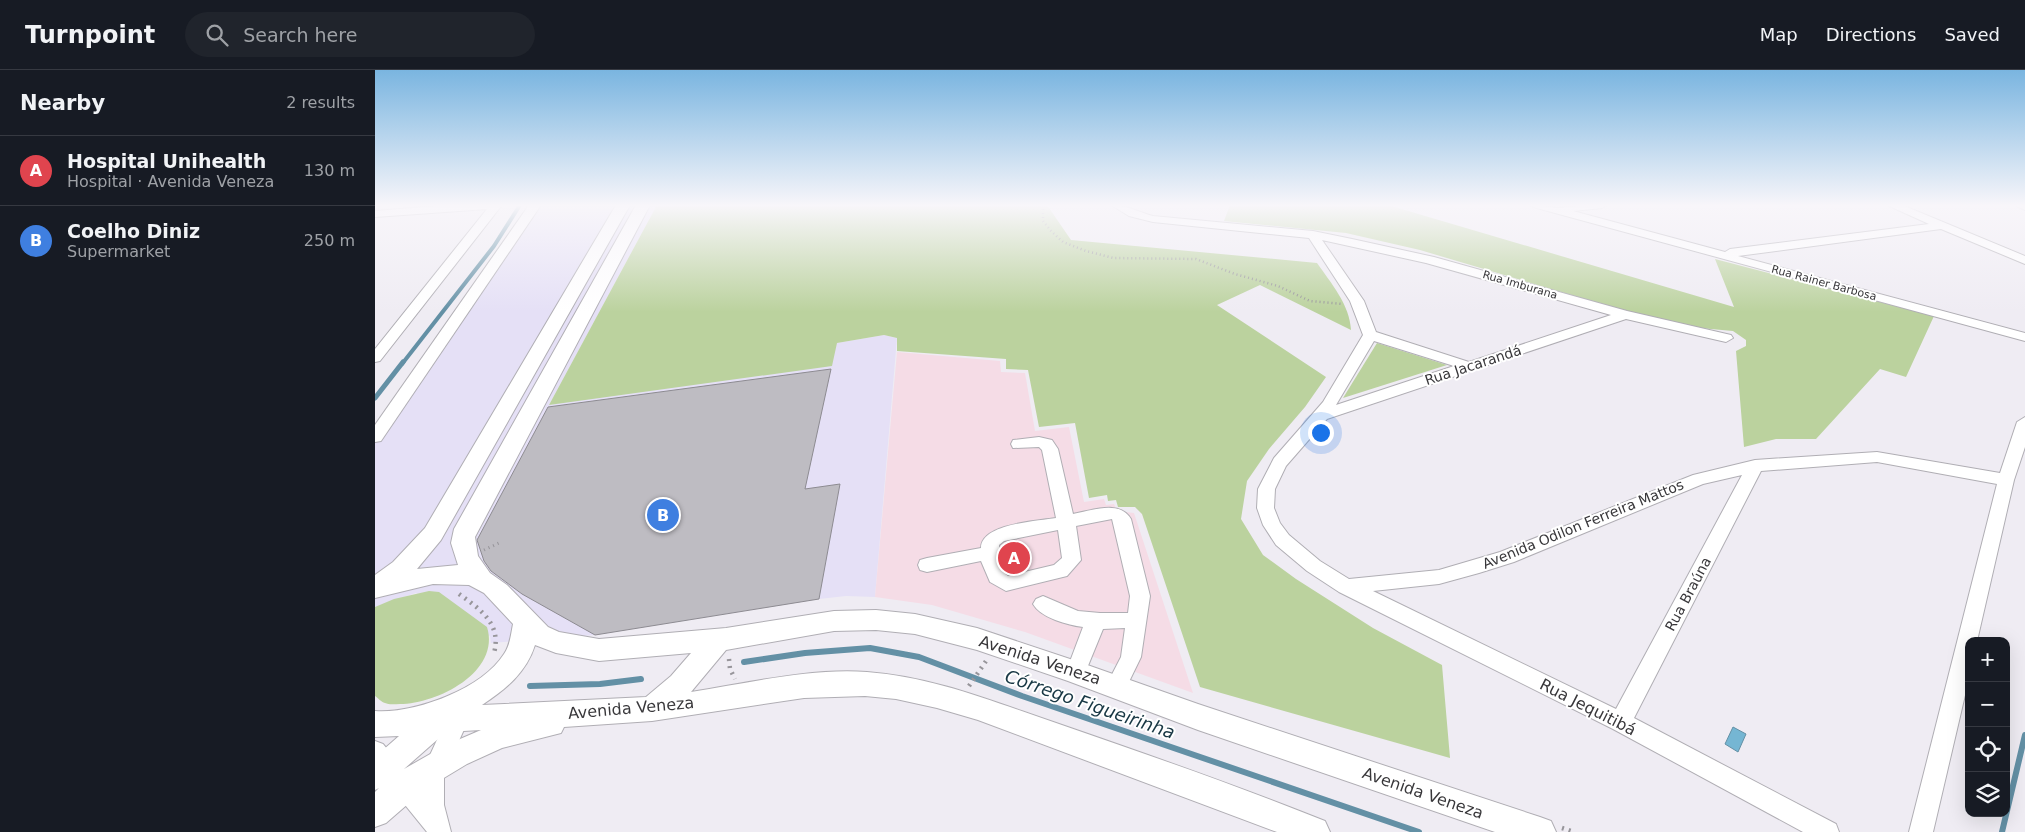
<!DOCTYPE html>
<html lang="en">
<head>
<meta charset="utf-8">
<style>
  :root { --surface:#171b24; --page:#20242c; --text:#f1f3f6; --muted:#9ea1a6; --line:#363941; --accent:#b45309 }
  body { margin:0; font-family:"DejaVu Sans",sans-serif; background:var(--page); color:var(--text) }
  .controls { position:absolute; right:15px; bottom:15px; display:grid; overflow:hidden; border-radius:10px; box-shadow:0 5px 20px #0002 }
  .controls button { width:45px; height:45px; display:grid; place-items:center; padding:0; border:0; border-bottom:1px solid var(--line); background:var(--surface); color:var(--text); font:25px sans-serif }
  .you { position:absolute; left:945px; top:362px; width:18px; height:18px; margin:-12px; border:4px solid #fff; border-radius:50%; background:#1a73e8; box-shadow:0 0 0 8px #1a73e833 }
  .badge { display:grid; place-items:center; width:32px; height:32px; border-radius:50%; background:var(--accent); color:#fff; font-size:16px; font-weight:700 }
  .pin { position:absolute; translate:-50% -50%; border:2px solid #fff; box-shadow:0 1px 5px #0006 }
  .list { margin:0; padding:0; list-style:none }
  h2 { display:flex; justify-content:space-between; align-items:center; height:65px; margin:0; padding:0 20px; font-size:21px }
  h2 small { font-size:16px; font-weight:400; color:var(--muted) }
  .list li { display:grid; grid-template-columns:32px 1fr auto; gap:15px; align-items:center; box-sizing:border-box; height:70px; padding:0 20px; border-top:1px solid var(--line) }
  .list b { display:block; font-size:19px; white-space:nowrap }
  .list p { margin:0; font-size:16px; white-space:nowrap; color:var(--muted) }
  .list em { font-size:16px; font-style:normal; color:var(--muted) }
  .icon { flex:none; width:28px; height:28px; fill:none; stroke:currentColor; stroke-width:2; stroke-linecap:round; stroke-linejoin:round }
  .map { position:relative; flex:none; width:1650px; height:762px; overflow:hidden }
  header { display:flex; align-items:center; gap:30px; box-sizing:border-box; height:70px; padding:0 25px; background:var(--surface); border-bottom:1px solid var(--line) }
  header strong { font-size:24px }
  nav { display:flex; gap:28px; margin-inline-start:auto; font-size:18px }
  .search { width:350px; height:45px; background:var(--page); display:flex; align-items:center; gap:12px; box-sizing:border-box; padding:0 18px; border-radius:28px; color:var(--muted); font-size:19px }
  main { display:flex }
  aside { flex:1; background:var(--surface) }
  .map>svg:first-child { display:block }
  .commercial { fill:#e5e0f6 }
  .medical { fill:#f5dce6 }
  .green { fill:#bbd29e }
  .water { fill:#75b6d3; stroke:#6390a5 }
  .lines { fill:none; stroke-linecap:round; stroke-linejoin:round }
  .stream-far2 { stroke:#6390a5; stroke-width:4 }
  .stream-far1 { stroke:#6390a5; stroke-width:5 }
  .stream { stroke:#6390a5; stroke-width:6 }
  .building { fill:#bebcc2; stroke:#8d8b91 }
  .minor-casing { stroke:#b0aeb4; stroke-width:2 }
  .major-casing { stroke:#b0aeb4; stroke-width:2 }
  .path-far2 { stroke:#97959a; stroke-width:2.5; stroke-dasharray:1 3; stroke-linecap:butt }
  .path-far1 { stroke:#97959a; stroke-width:3; stroke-dasharray:1 4; stroke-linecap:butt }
  .path { stroke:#97959a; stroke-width:4.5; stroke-dasharray:2 5; stroke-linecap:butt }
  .minor { fill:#fff; fill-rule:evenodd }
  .major { fill:#fff; fill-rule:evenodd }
  .labels { text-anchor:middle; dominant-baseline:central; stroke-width:4; stroke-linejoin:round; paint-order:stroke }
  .far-street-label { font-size:11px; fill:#38373a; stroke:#fff }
  .street-label { font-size:14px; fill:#38373a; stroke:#fff }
  .near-street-label { font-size:16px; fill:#38373a; stroke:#fff }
  .near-water-label { font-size:18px; font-style:italic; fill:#183744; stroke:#fff }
</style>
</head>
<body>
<header>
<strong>Turnpoint</strong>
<div class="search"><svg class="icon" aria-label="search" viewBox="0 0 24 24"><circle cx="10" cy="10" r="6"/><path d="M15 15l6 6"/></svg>Search here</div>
<nav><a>Map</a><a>Directions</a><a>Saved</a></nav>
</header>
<main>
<aside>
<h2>Nearby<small>2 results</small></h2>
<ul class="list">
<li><span class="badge" style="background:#e0444e">A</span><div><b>Hospital Unihealth</b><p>Hospital · Avenida Veneza</p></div><em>130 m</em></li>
<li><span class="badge" style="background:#3f7fe0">B</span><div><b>Coelho Diniz</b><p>Supermarket</p></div><em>250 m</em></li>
</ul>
</aside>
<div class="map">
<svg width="1650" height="762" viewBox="0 0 1650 762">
  <rect width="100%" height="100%" fill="#efecf3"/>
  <polygon class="commercial" points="161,135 282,135 174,335 462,273 509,265 522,268 500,527 471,526 444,529 220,565 116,573 115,566 41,523 0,537 0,369"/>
  <polygon class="medical" points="522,282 625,291 626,302 650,303 660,361 694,357 709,432 729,429 731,435 739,434 742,441 759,443 818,623 650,562 557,535 500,527"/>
  <g class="green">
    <path d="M282,135H672L696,170L942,193C956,213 975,235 976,260L885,215L842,235L951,307L930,337L894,379L872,411L866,449L888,485L921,509L998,558L1067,595L1075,688L825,617L767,444L760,437H743L741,430L733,431L732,425L714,428L700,353L664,357L653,300L631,299V289L522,281V268L509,265L462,273L457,296L174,335Z"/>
    <polygon points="855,135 1013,135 1359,237 1340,189 1559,246 1531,307 1505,299 1441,369 1401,369 1369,377 1361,281 1371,276 1371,270 1358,261 1325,258 1250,241 1045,180 971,163 849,151"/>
    <polygon points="1002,273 1072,295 968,328"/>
    <path d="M54,521L64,522L112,557C126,602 62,634 25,634C20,634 14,635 10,633C6,632 3,628 0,626V537L19,529Z"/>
  </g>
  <polygon class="water" points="1358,657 1371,664 1363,682 1350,674"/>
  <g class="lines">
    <polyline class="stream-far2" points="27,294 119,176 145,135"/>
    <polyline class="stream-far1" points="0,328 28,292"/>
    <g class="stream">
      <polyline points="369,592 430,583 495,578 544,587 647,626 1044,762"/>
      <polyline points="155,616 225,614 266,609"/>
      <polyline points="1627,762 1650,665"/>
    </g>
  </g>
  <polygon class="building" points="456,299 430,419 465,414 444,529 220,565 147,524 116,501 109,491 102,470 173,337"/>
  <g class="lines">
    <g class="minor-casing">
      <g id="minor">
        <polygon points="75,135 127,135 5,291 0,292 0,279 112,139 0,147 0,141"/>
        <polygon points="154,135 166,135 6,371 0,372 0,355"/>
        <path d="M736,135C752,135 763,142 778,146L938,161L977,169L1059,187L1252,241L1356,265L1358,268L1351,272L1251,249L952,349L911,396L900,419L899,438L905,453L914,465L945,491L974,509L1064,500L1125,482L1318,405L1380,390L1502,382L1625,403L1642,352L1650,347V377L1639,410L1602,571H1594V608L1558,762H1534L1622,414L1502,392L1386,401L1259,648L1461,754L1464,762H1428L1238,659L964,522L932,501L901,475L888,455L882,438L883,419L899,388L948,332L988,265L975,231L934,168L778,152L754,146ZM947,170L1051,193L1236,245L1094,292L1001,262L989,231ZM999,271L1079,296L961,335ZM1367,405L1241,639L998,521L1064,514L1104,503L1139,492L1328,414Z"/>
        <path d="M1156,135C1165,135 1178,138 1184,138C1200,136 1216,135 1232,135L1227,138L1198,141L1350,182L1355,179L1554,154L1512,135H1527L1650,186V194L1566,159L1363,186L1650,263V271L1158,137Z"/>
        <polygon points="1640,135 1650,135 1650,140"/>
        <path d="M664,367L677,370L683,379L698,444C716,441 744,429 756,449L775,526L766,587L749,622L742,625L735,622L731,616L746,587L750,558L728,559L708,608L701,611L694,608L691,602L708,557C693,555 666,548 658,534L661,529L668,526L703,541L725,543H753L755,526L737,449L701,456L706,490L692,506L631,521L615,512L606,491L552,502L545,500L543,495L545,490L552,488L606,478C606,454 662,451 681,448L667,380L664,377L638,378L636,374L638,370ZM683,460L687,488L679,495L633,506L628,502L624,475L629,471Z"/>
        <polygon points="85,634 93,637 96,644 69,704 69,735 76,762 52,762 0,698 0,671 8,674 46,720 47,704 50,696 77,637"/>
      </g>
    </g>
    <g class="major-casing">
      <path id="major" d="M241,135H255L66,470L42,499L83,495L76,473L79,459L261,135H275L100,467L103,486L115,503L132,515L173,557L184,562L224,569L351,558L459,541L501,540L540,544L602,558L701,591L823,634L1165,747L1176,751L1181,762H1120L823,660L693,611L602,580L540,564L501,560L459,561L351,580L316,622C374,613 434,598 492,602C560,607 621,633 684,654C774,685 863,716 950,751L955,762H902L603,650L562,638L521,629L490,626L429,628L277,651L189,657L186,663L127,678L92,694L49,720L11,753L0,757V722L4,718L0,720V687L24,666L0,667V641C39,644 107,619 129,584C135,576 136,564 138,554L109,523L94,515L58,514L0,528V505L18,492L50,458ZM160,575L181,583L224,591L316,583L296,606L271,627L107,635C131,619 151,603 160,575ZM106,660L71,675L29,699L71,662Z"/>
    </g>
    <polyline class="path-far2" points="668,139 668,151 676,161 688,172 711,181 738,188 821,189 860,204 903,216 935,231 968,234"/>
    <polyline class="path-far1" points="109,480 124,473"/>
    <g class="path">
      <path d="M84,524C105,539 127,554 119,583"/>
      <polyline points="354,589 355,599 360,609"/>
      <polyline points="594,616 611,591"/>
      <polyline points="1187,758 1199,762"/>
    </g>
    <use href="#minor" class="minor"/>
    <use href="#major" class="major"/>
  </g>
  <linearGradient id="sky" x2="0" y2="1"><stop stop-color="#7ab5e0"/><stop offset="0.56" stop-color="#f8f6fa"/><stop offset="1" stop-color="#f8f6fa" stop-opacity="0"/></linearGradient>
  <rect width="1650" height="242" fill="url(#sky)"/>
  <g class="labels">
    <g class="far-street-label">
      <text transform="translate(1449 213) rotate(15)">Rua Rainer Barbosa</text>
      <text transform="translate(1145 215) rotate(16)">Rua Imburana</text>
    </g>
    <g class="street-label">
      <text transform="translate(1098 295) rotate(-18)">Rua Jacarandá</text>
      <text transform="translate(1208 454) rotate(-22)">Avenida Odilon Ferreira Mattos</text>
      <text transform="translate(1313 524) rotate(-62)">Rua Braúna</text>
    </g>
    <g class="near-street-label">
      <text transform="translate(665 590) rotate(18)">Avenida Veneza</text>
      <text transform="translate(1213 637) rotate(27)">Rua Jequitibá</text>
      <text transform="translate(256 638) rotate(-5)">Avenida Veneza</text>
      <text transform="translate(1048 723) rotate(19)">Avenida Veneza</text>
    </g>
    <g class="near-water-label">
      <text transform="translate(715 634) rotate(19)">Córrego Figueirinha</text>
    </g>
  </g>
</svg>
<div class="controls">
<button>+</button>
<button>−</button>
<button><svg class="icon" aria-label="locate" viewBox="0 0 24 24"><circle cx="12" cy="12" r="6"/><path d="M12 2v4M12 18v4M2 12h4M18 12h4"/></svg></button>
<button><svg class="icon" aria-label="layers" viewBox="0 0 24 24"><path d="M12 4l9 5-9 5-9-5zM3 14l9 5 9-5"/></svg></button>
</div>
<div class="you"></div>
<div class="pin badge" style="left:639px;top:488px;background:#e0444e">A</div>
<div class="pin badge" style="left:288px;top:445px;background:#3f7fe0">B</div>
</div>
</main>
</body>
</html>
